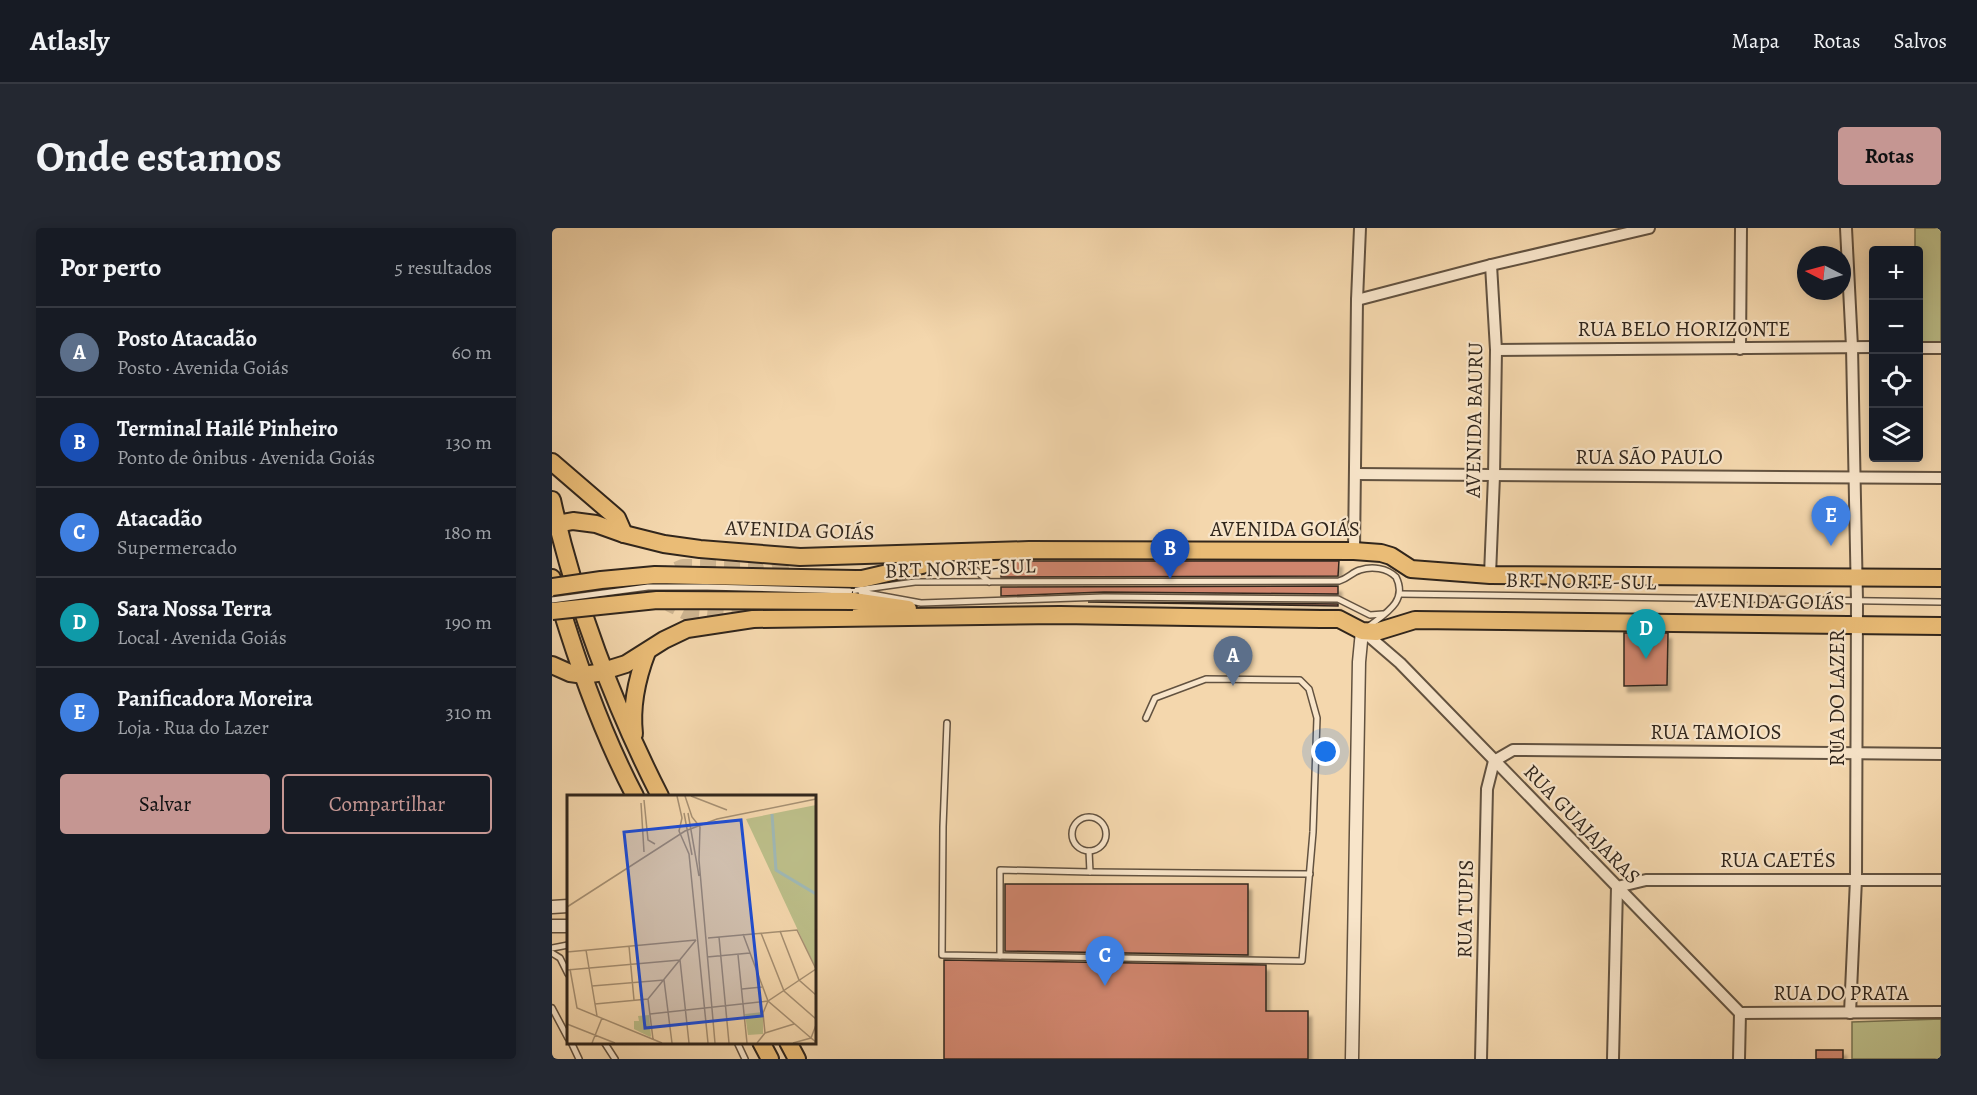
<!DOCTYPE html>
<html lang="pt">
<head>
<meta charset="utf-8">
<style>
  :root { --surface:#171b24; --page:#242831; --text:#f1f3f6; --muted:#9ea1a6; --line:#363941; --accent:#c59692 }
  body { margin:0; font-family:Alegreya,serif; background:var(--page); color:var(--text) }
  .controls { position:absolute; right:18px; top:18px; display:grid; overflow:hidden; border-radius:6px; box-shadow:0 3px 15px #0003 }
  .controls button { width:54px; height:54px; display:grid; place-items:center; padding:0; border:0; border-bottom:2px solid var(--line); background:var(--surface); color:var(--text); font:30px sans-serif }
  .compass { position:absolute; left:1245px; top:18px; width:54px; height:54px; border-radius:50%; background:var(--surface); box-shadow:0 3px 15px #0003; rotate:276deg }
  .you { position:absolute; left:774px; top:524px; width:21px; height:21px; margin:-15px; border:4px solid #fff; border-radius:50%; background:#1a73e8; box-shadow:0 0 0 9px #1a73e833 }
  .badge { display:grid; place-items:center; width:39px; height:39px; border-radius:50%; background:var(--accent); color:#fff; font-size:20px; font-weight:700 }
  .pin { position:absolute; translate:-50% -50px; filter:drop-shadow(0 2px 3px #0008) }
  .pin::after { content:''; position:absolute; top:32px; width:21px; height:18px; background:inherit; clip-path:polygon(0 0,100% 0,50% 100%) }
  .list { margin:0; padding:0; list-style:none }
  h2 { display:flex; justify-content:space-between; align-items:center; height:78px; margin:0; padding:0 24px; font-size:26px }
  h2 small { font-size:20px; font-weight:400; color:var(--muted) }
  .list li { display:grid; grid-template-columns:39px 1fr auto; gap:18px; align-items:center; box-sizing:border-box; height:90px; padding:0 24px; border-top:2px solid var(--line) }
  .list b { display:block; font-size:22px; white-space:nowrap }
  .list p { margin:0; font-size:20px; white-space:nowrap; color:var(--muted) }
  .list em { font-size:20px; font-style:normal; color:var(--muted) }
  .actions { display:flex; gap:12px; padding:18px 24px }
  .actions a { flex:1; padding:14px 0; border:2px solid var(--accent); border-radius:6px; text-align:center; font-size:21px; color:var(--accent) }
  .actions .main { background:var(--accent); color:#111 }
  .icon { flex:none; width:33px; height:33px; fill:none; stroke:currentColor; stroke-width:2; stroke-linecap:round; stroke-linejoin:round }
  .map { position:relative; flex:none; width:1389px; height:831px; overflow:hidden; border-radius:6px }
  header { display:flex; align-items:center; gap:36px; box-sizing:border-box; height:84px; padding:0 30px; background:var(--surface); border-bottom:2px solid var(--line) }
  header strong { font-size:28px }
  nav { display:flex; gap:33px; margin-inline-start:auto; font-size:21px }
  .intro { display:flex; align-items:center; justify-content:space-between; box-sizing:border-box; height:144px; padding:0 36px }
  h1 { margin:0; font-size:42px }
  .button { padding:15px 27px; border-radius:6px; background:var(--accent); color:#111; font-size:21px; font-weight:700 }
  main { display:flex; gap:36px; padding:0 36px }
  aside { flex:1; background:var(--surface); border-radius:6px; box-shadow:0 3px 15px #0003 }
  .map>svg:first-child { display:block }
  .green { fill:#bcbe89; stroke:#767252; stroke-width:1.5 }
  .building { fill:#cf856d; stroke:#31261c; stroke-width:1.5; filter:url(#shadow) }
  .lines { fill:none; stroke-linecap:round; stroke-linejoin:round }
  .primary-tunnel { stroke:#cdb490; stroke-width:16; stroke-dasharray:16 8; stroke-linecap:butt }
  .service-casing { stroke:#625240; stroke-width:8 }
  .minor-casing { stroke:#625240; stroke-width:14 }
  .tertiary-casing { stroke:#625240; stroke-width:15 }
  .primary-casing { stroke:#31261c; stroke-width:20 }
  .trunk-casing { stroke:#31261c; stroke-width:20 }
  .service { stroke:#f8e5ca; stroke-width:5 }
  .minor { stroke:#f8e5ca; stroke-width:10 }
  .tertiary { stroke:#f8e5ca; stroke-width:12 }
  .primary { stroke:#eabc76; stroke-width:16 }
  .trunk { stroke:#eabc76; stroke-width:16 }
  .service-bridge-casing { stroke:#625240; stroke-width:8; stroke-linecap:butt }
  .primary-bridge-casing { stroke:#31261c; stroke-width:20; stroke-linecap:butt }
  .service-bridge { stroke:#f8e5ca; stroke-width:5 }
  .primary-bridge { stroke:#eabc76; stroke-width:16 }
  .labels { text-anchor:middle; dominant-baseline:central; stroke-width:4.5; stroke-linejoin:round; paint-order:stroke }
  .street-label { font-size:21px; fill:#31261c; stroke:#f8e5ca }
  .inset-river { fill:none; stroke:#9fb7b4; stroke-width:3 }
  .inset-road { fill:none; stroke:#a69073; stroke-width:1.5 }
  .view { fill:#1d4ed8; fill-opacity:0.15; stroke:#1d4ed8; stroke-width:3 }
  .inset-edge { fill:none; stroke:#31261c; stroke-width:3 }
</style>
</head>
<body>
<header>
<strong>Atlasly</strong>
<nav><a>Mapa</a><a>Rotas</a><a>Salvos</a></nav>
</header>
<div class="intro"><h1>Onde estamos</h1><a class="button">Rotas</a></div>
<main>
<aside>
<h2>Por perto<small>5 resultados</small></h2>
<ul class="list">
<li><span class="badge" style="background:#5c6f8a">A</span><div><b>Posto Atacadão</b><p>Posto · Avenida Goiás</p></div><em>60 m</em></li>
<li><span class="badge" style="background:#1a4fb4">B</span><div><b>Terminal Hailé Pinheiro</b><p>Ponto de ônibus · Avenida Goiás</p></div><em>130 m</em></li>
<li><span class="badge" style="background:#3f7fe0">C</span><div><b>Atacadão</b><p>Supermercado</p></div><em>180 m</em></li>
<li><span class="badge" style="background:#0f9aa8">D</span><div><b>Sara Nossa Terra</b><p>Local · Avenida Goiás</p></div><em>190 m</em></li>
<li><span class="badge" style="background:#3f7fe0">E</span><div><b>Panificadora Moreira</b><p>Loja · Rua do Lazer</p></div><em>310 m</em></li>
</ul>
<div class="actions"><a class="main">Salvar</a><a>Compartilhar</a></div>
</aside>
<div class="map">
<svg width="1389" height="831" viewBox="0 0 1389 831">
  <defs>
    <filter id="shadow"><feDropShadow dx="3.5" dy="6" stdDeviation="1.5" flood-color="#0004"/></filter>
  </defs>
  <rect width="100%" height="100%" fill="#f4d7ad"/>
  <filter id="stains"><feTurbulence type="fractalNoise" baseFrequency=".00333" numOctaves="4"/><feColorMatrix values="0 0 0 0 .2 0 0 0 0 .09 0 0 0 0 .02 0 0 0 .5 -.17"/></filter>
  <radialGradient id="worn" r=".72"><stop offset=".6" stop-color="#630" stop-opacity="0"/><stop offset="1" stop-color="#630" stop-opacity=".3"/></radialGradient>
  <g class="green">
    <polygon points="1363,0 1389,0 1389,116 1367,117 1366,22 1363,22"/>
    <polygon points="1389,791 1389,831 1300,831 1300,794"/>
  </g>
  <g class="building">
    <polygon points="449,333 787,333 786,348 449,349"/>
    <polygon points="786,358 786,366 552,364 449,368 449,359"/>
    <polygon points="536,374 552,374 786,376 786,378"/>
    <polygon points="1072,405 1116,405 1115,457 1072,458"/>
    <polygon points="453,656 696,656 696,727 453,723"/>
    <polygon points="392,732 714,737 714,783 756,783 756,831 392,831"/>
    <rect x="1264" y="822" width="27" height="9"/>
  </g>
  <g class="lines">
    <polyline class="primary-tunnel" points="195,390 134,384 118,376 114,361 116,345 131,339 208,340 244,330"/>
    <g class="service-casing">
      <g id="service">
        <polyline points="405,329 419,338 437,354"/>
        <path d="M298,363L363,354L787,353C797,350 800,344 808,342C820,338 835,340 844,349C856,373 834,385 817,398"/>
        <polyline points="309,364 369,375 552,369 786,371 818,387 831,386"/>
        <polyline points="848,366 1389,374"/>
        <polyline points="395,495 391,599 390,727 750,733 761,604 765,490 757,461 748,452 654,451 603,470 594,490"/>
        <circle cx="537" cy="606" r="17"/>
        <polyline points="538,644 758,646"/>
        <polyline points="0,720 16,717"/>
        <polyline points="0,725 8,730 16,746"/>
        <polyline points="448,728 448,642 538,644 537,623"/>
        <polyline points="0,780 16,810"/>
        <polyline points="19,814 27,831"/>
        <polyline points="52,814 63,831"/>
        <polyline points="185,814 193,831"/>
      </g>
    </g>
    <g class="minor-casing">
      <g id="minor">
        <polyline points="1294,0 1300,119 1305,373 1304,651 1298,785"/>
        <polyline points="805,72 939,37 1097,0"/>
        <polyline points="1366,120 1389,120"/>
        <polyline points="1188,121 1189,0"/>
        <polyline points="944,122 1322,119"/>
        <polyline points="804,246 1389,250"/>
        <polyline points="802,323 805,72 808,0"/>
        <polyline points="938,347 942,248 944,122 939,37"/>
        <polyline points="812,404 848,435 1188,785 1187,831"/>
        <polyline points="942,533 961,522 1389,526"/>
        <polyline points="1188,785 1389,784"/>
        <polyline points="929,831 935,561 942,533"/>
        <polyline points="1061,831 1065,659 1094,652 1389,652"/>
      </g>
    </g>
    <g class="tertiary-casing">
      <g id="tertiary">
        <polyline points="0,679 16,678"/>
        <polyline points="0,698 16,698"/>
        <polyline points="800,831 807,434 810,403"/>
      </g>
    </g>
    <g class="primary-casing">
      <g id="primary">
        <polyline points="0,297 21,293 44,296 72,306 112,316 148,321 248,329 477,322 802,323 829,325 839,328 859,341 938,347 1389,350"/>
        <polyline points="303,351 310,351 370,337 391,327"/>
        <polyline points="301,373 356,381"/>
        <polyline points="0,437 18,445 32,447 45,445 74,436 112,412 135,401 201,391 508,387 769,391 787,391 810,403 824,404 863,392 1389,398"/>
      </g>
    </g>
    <g class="trunk-casing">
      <g id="trunk">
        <polyline points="0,234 65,290 72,306"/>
        <path d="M0,272C22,372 62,478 108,568"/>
        <path d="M0,350C22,425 47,499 83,568"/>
        <path d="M82,506C79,479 85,450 95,424"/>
        <polyline points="209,814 218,831"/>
        <polyline points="236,814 245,831"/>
      </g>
    </g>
    <use href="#service" class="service"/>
    <use href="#minor" class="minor"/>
    <use href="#tertiary" class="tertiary"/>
    <use href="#primary" class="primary"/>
    <use href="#trunk" class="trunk"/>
    <g class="service-bridge-casing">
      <polyline id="service-bridge" points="0,372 96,359 155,359 298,363"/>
    </g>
    <g class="primary-bridge-casing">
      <g id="primary-bridge">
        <polyline points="0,359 49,352 103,347 303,351"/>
        <polyline points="0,383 105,372 301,373"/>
      </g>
    </g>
    <use href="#service-bridge" class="service-bridge"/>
    <use href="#primary-bridge" class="primary-bridge"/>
  </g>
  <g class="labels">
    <g class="street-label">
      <text x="1132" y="101">RUA BELO HORIZONTE</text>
      <text transform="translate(922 192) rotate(-89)">AVENIDA BAURU</text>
      <text x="1097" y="229">RUA SÃO PAULO</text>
      <text x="733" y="301">AVENIDA GOIÁS</text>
      <text transform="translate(248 302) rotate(2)">AVENIDA GOIÁS</text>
      <text transform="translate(408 340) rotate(-2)">BRT NORTE-SUL</text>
      <text transform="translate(1029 353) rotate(1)">BRT NORTE-SUL</text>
      <text transform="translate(1218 373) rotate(1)">AVENIDA GOIÁS</text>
      <text transform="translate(1285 470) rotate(-90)">RUA DO LAZER</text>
      <text x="1164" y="504">RUA TAMOIOS</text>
      <text transform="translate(1030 596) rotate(46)">RUA GUAJAJARAS</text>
      <text x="1226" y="632">RUA CAETÉS</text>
      <text transform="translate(913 681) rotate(-89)">RUA TUPIS</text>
      <text x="1289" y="765">RUA DO PRATA</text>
    </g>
  </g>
  <g transform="translate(15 567)">
    <rect width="249" height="249" fill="#f4d7ad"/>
    <path d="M249,10V174L179,24ZM196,217V239L181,240L178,219ZM82,220L84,241L83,242L67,234V226H72L71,221Z" fill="#bcbe89"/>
    <path class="inset-river" d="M205,19L209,75L249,99"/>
    <path class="inset-road" d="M110,1L115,23L112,36L122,59L141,248M118,1L125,22L133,32L132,65L148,248M124,1L160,15M77,5L81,45L88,49M74,8L77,57M117,18L125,60M121,18L132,81M0,112L118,36L150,24L249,4M213,136L232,185L249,200M194,138L217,196L249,224M176,139L201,206L244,243M152,142L162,248M141,143L230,135L249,174M62,151L67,205M19,155L30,221M0,157L129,145M171,160L180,248M140,162L183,158M113,165L122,248M3,174L10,213L95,248M0,175L113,165M25,191L97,185L105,248M175,194L195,192M81,204L86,244M28,209L81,204L129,145M83,219L201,206L249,174M0,229L48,248M249,230L244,243L249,247M198,238L227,229M25,248L35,223M190,248L198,238L196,218L201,206M226,248L244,243"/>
    <path class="view" d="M174,25L195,221L78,233L57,37Z"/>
    <rect width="249" height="249" class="inset-edge"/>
  </g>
  <rect width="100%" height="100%" filter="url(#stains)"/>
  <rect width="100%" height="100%" fill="url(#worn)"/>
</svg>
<div class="controls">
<button>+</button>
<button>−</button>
<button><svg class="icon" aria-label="locate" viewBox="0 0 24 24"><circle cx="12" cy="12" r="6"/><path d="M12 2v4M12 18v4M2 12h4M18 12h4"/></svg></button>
<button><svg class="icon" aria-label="layers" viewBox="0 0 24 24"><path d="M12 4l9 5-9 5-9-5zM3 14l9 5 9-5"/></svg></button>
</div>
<svg class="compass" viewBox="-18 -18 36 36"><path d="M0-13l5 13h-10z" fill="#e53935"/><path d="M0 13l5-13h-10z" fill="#9ea1a6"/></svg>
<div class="you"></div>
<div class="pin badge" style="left:681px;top:458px;background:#5c6f8a">A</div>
<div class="pin badge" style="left:618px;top:351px;background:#1a4fb4">B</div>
<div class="pin badge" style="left:553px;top:758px;background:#3f7fe0">C</div>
<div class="pin badge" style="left:1094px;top:431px;background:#0f9aa8">D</div>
<div class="pin badge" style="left:1279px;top:318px;background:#3f7fe0">E</div>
</div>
</main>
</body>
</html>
